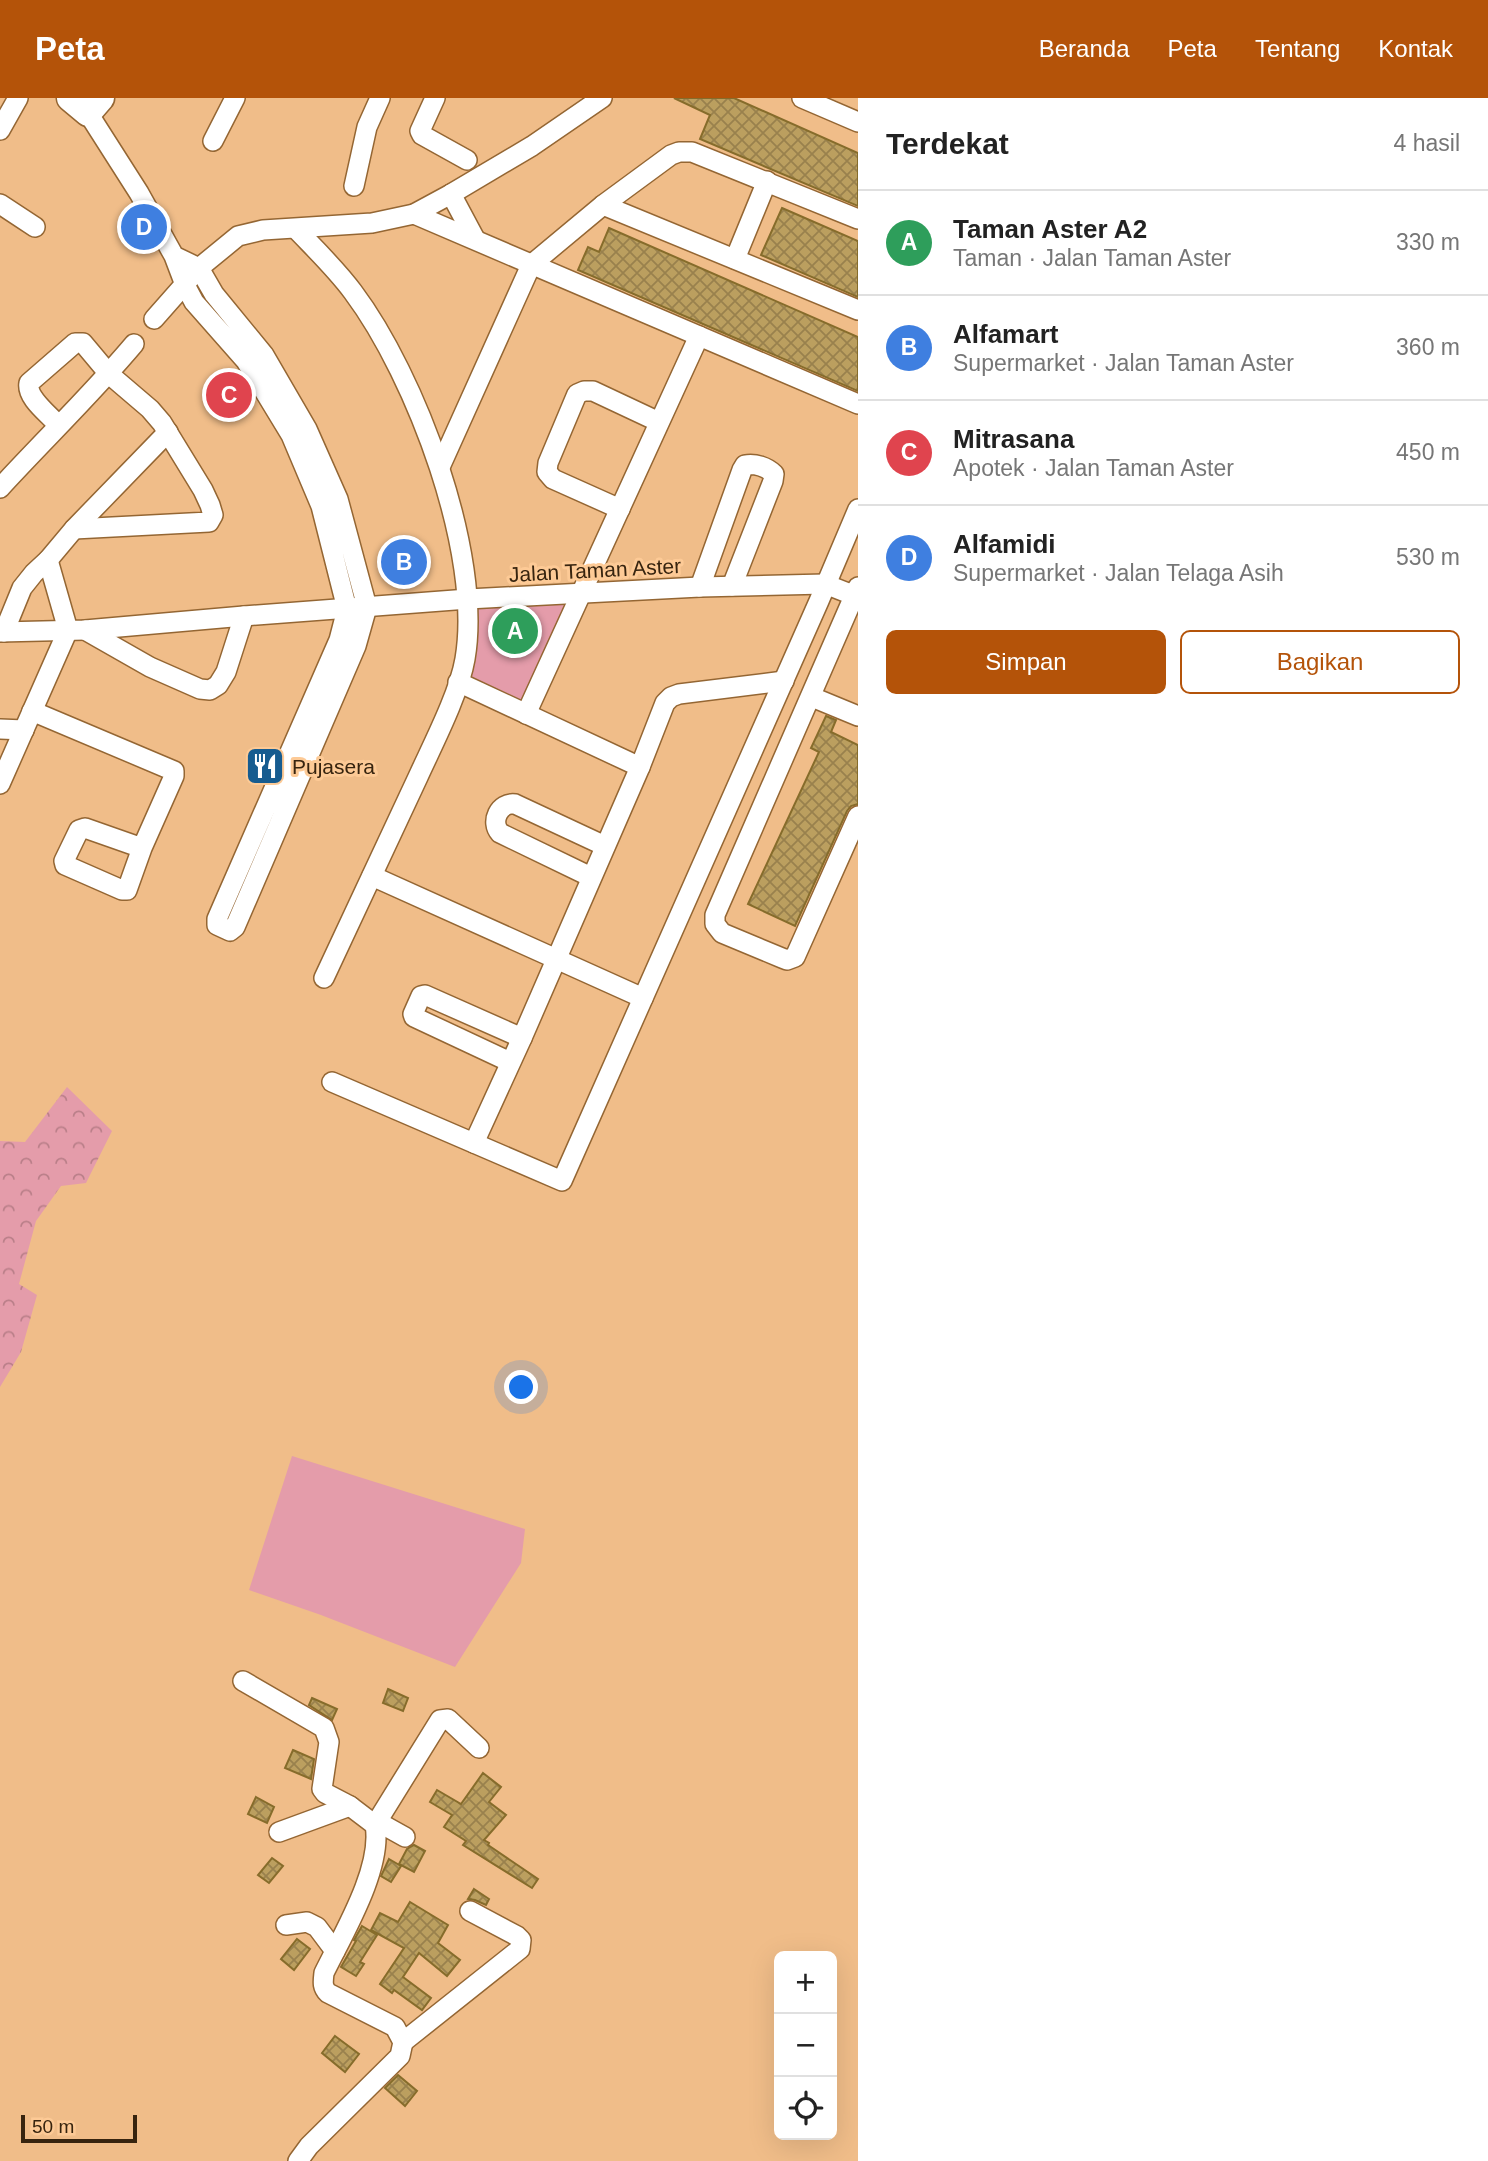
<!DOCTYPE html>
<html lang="id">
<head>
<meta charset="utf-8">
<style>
  :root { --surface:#fff; --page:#f6f6f6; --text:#222; --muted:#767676; --line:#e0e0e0; --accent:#b45309 }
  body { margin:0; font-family:Helvetica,sans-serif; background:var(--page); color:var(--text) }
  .controls { position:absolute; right:21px; bottom:21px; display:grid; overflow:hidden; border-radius:10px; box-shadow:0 7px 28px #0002 }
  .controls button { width:63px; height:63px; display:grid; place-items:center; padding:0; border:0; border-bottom:2px solid var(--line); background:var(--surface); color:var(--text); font:35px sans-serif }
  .scale { position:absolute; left:21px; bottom:18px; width:116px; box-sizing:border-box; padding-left:7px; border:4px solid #37240f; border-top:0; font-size:19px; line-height:24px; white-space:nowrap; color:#37240f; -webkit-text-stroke:5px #fdca96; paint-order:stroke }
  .you { position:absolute; left:522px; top:1290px; width:24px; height:24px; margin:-18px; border:5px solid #fff; border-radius:50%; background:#1a73e8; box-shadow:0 0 0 10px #1a73e833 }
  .badge { display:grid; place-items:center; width:46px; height:46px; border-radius:50%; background:var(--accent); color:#fff; font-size:23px; font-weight:700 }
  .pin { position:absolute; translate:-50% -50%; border:4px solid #fff; box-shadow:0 2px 7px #0006 }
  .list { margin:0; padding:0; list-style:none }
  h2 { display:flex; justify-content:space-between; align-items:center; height:91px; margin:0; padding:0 28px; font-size:30px }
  h2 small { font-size:23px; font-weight:400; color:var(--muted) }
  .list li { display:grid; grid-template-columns:46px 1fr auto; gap:21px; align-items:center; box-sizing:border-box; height:105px; padding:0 28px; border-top:2px solid var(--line) }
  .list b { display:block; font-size:26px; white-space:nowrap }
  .list p { margin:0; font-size:23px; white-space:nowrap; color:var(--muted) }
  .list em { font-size:23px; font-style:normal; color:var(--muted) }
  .actions { display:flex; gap:14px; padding:21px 28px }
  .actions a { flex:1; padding:16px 0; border:2px solid var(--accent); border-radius:10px; text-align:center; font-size:24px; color:var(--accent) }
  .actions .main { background:var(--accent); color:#fff }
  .icon { flex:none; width:38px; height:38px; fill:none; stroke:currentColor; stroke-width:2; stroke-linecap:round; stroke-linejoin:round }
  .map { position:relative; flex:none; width:858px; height:2063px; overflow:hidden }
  header { display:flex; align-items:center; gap:42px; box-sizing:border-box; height:98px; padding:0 35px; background:var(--accent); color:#fff }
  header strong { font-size:33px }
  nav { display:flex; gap:38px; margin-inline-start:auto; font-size:24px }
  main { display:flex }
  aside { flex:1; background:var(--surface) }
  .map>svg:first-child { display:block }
  .green { fill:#e49caa }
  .forest { fill:url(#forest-crowns) }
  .building { fill:url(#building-cross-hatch); stroke:#866c2b; stroke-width:2 }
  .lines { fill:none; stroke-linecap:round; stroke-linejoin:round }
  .street-casing { stroke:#946633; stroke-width:22 }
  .secondary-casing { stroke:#946633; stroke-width:29 }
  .street { stroke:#fff; stroke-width:19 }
  .secondary { stroke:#fff; stroke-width:26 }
  .labels { text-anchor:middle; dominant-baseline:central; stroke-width:6; stroke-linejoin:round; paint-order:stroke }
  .street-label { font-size:21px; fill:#37240f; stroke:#fdca96 }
  .poi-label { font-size:21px; fill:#37240f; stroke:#fdca96; text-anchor:start }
</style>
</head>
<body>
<header>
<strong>Peta</strong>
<nav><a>Beranda</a><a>Peta</a><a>Tentang</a><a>Kontak</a></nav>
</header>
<main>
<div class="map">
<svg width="858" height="2063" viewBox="0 0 858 2063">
  <defs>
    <pattern id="forest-crowns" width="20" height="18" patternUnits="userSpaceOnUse" patternTransform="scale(1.75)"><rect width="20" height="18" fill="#e49caa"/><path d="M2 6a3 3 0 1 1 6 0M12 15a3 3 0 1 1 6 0" fill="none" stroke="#ba7f89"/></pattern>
    <pattern id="building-cross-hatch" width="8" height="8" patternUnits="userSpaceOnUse" patternTransform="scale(1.75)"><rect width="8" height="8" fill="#bb9f5f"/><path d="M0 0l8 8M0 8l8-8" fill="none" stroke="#99814d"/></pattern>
  </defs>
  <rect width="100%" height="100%" fill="#f0bd89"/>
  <g class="green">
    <polygon points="578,496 527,605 463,576 470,505"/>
    <polygon points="292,1358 525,1431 521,1465 455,1569 321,1517 249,1492"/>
  </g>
  <polygon class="forest" points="67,989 112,1033 86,1085 61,1088 36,1123 19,1186 37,1197 21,1254 0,1289 0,1043 25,1044"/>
  <g class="building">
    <polygon points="674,0 734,0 858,55 858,108 700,41 710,17"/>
    <polygon points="782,110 858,143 858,199 761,157"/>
    <polygon points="609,130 858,239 858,293 578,172 588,149 599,154"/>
    <polygon points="826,618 836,622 831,634 858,647 858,706 851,708 847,713 795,828 748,806 819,654 811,650"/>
    <polygon points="388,1591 408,1600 403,1613 383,1605"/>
    <polygon points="312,1600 337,1611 332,1622 309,1607"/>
    <polygon points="293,1652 314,1661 311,1681 285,1670"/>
    <polygon points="483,1675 501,1689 489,1704 506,1717 484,1742 489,1745 488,1747 538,1781 532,1790 463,1747 466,1743 444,1729 452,1717 430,1704 437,1692 461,1706"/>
    <polygon points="256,1699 274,1709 267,1725 248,1716"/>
    <polygon points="414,1747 425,1753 414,1774 399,1766 407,1751"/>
    <polygon points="272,1760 283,1768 269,1785 258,1777"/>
    <polygon points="389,1761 401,1768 391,1784 381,1778"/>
    <polygon points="474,1791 489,1801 486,1807 475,1802 468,1801"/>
    <polygon points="410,1804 448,1827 438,1845 460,1862 447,1878 419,1855 403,1879 431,1900 422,1912 394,1892 392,1895 380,1886 404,1850 371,1832 380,1815 398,1824"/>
    <polygon points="362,1828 377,1837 360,1864 364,1866 356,1878 341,1869 356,1843 354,1842"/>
    <polygon points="297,1841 310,1851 294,1872 281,1861"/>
    <polygon points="335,1938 359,1956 345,1974 322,1955"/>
    <polygon points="398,1977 417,1993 405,2008 385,1990"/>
  </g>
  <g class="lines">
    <g class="street-casing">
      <g id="street">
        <polyline points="435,0 420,33 422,37 467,62"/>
        <polyline points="802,0 858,24"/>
        <polyline points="88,15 139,95 174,158 185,187 194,204 246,263 291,337 321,408 347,511 339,542 217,821 217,827 230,833 235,829 356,548 367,509 338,401 307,331 264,257 214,196 199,170 174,158"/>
        <polyline points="0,32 18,0"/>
        <polyline points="213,43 235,0"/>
        <polyline points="354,88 367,29 380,0"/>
        <polyline points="451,96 475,141"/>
        <polyline points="0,106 35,129"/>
        <polyline points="603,107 858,212"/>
        <polyline points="414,116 858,306"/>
        <path d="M296,131C315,151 336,171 353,194C416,278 483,456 465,561C459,596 433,646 418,679C387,746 356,813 324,880"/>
        <polyline points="735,161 767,83"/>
        <polyline points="154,221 199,170 238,138 263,132 372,125 414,116 451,96 532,48 602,0"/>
        <path d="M58,327C49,316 26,300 29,285L75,245H83L109,276L150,311L162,325L203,392L210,407L213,417L209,424L74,431"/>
        <polyline points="440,369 531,167 603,107 671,57 679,54 692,54 858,121"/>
        <path d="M0,390C44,342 92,296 134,246"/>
        <polyline points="620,411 553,381 547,374 548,365 577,296 584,293 593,293 659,324"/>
        <path d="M700,489L742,372L745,367C755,365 767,369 774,376L773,383L732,488"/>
        <polyline points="858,489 715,817 715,826 722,835 782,860 787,862 795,859 858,718"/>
        <polyline points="85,532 150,569 200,591 210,592 218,587 226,574 244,518"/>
        <polyline points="0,534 85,532 244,518 468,501 700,489 825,486 858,499"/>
        <polyline points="4,534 22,490 34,475 48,462 74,431 168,334"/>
        <polyline points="458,584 640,669"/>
        <polyline points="812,599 858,618"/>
        <polyline points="32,613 174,673 174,678 142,750 127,792 122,792 65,767 64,763 79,732 85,730 142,750"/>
        <polyline points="526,616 699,238"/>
        <polyline points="0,631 24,632"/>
        <polyline points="0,686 68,532 48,462"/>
        <polyline points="372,778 643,900"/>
        <path d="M591,779L500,735C490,724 499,704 515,706L605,748"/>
        <polyline points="510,964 414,919 413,916 421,898 425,897 522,940"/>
        <polyline points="332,984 562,1083 819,503 858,411"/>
        <polyline points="474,1045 522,940 640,669 665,605 671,599 679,596 784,583"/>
        <path d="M243,1583L324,1630L329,1644L322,1691L325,1695L350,1708L375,1727C383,1770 343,1836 324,1875C323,1884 322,1889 328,1895L395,1929L403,1944L400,1958L309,2048L298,2063"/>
        <polyline points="378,1724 405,1739"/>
        <polyline points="375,1727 440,1622 448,1621 479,1650"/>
        <polyline points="279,1734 350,1708"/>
        <polyline points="286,1827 307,1824 317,1829 335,1853"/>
        <polyline points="403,1944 520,1851 521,1842 517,1838 470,1813"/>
      </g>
    </g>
    <g class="secondary-casing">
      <polyline id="secondary" points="70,0 88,15 101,0"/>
    </g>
    <use href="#street" class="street"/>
    <use href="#secondary" class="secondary"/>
  </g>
  <defs>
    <g id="restaurant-square" transform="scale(2.0125)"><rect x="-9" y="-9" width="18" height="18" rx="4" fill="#165c90" stroke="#fdca96"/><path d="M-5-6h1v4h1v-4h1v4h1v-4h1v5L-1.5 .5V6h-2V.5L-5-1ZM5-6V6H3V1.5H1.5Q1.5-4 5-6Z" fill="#fff"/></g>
  </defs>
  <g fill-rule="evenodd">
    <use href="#restaurant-square" x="265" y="668"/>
  </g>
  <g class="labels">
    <g class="street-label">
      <text transform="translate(595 472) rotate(-3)">Jalan Taman Aster</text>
    </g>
    <g class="poi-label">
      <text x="292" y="668">Pujasera</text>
    </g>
  </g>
</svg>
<div class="controls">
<button>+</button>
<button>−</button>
<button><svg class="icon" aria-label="locate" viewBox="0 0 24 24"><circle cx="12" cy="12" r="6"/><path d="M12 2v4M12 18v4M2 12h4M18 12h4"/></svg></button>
</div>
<div class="scale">50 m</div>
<div class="you"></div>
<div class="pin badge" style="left:515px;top:533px;background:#2e9e5b">A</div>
<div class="pin badge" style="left:404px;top:464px;background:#3f7fe0">B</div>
<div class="pin badge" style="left:229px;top:297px;background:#e0444e">C</div>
<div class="pin badge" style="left:144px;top:129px;background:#3f7fe0">D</div>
</div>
<aside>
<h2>Terdekat<small>4 hasil</small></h2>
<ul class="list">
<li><span class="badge" style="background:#2e9e5b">A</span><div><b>Taman Aster A2</b><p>Taman · Jalan Taman Aster</p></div><em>330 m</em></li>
<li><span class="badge" style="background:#3f7fe0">B</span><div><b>Alfamart</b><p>Supermarket · Jalan Taman Aster</p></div><em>360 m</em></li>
<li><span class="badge" style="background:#e0444e">C</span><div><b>Mitrasana</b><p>Apotek · Jalan Taman Aster</p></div><em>450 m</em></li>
<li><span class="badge" style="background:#3f7fe0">D</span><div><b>Alfamidi</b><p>Supermarket · Jalan Telaga Asih</p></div><em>530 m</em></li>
</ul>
<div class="actions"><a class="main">Simpan</a><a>Bagikan</a></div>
</aside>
</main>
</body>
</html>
